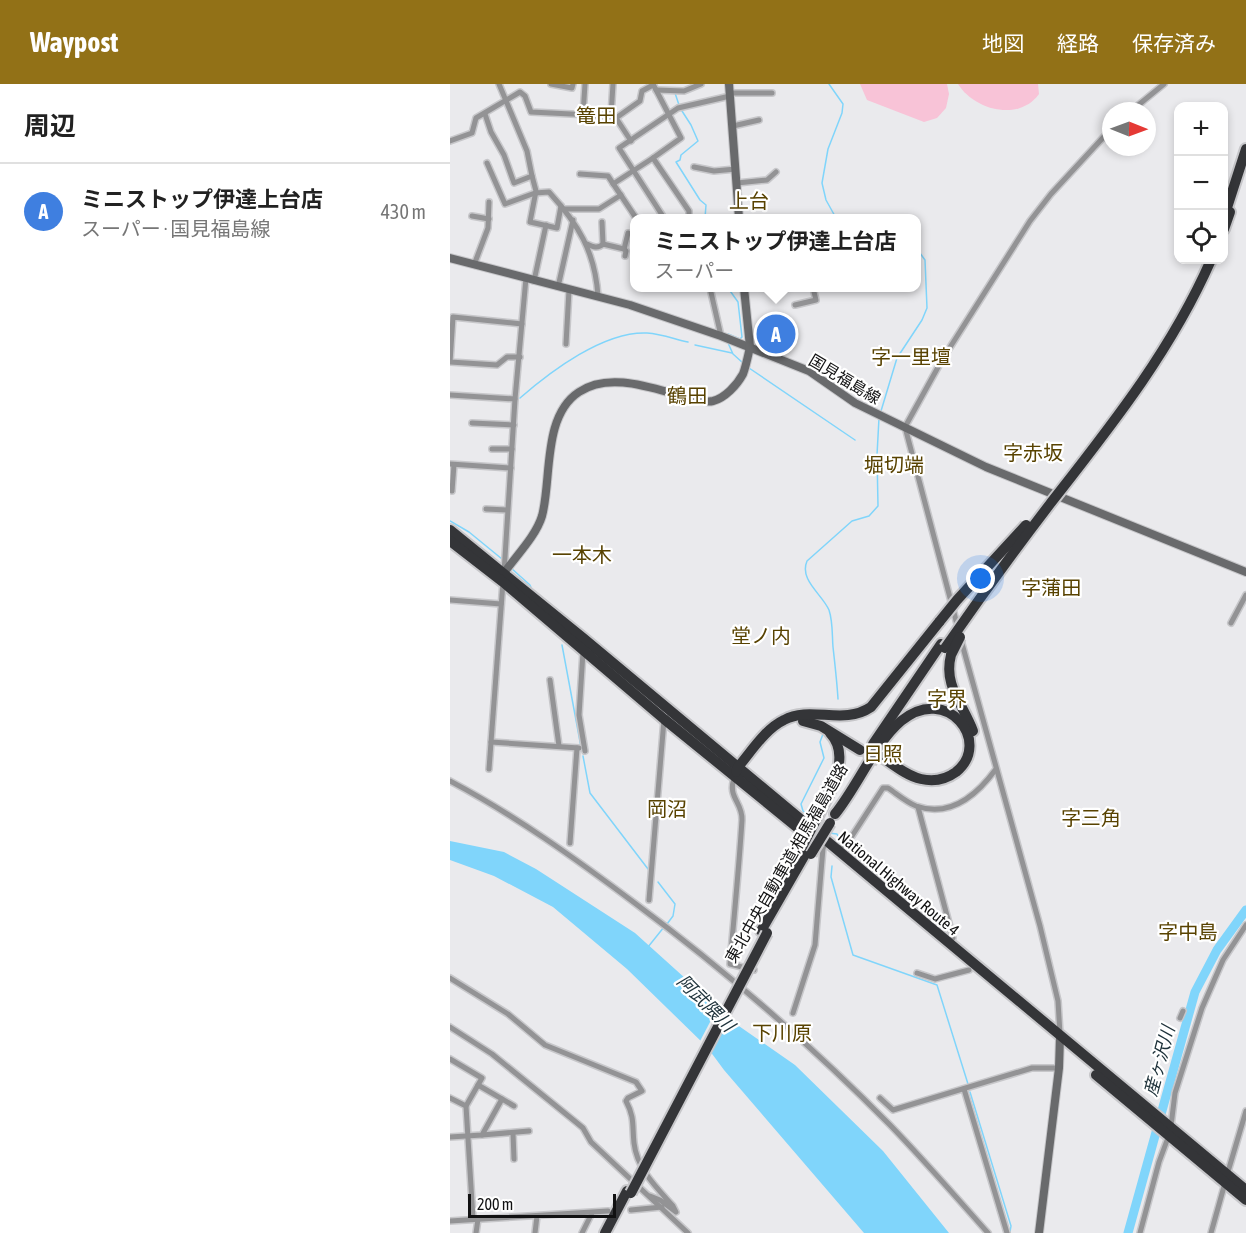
<!DOCTYPE html>
<html lang="ja">
<head>
<meta charset="utf-8">
<style>
  :root { --surface:#fff; --page:#f2f2f2; --text:#222; --muted:#767676; --line:#e0e0e0; --accent:#927117 }
  body { margin:0; font-family:"Asap Condensed","Noto Sans JP",sans-serif; background:var(--page); color:var(--text) }
  .controls { position:absolute; right:18px; top:18px; display:grid; overflow:hidden; border-radius:12px; box-shadow:0 3px 9px #0003 }
  .controls button { width:54px; height:54px; display:grid; place-items:center; padding:0; border:0; border-bottom:2px solid var(--line); background:var(--surface); color:var(--text); font:30px sans-serif }
  .compass { position:absolute; left:652px; top:18px; width:54px; height:54px; border-radius:50%; background:var(--surface); box-shadow:0 3px 9px #0003; rotate:91deg }
  .scale { position:absolute; left:18px; bottom:15px; width:148px; box-sizing:border-box; padding-left:6px; border:3px solid #111112; border-top:0; font-size:16px; line-height:21px; white-space:nowrap; color:#111112; -webkit-text-stroke:4px #fff; paint-order:stroke }
  .you { position:absolute; left:531px; top:495px; width:21px; height:21px; margin:-15px; border:4px solid #fff; border-radius:50%; background:#1a73e8; box-shadow:0 0 0 9px #1a73e833 }
  .badge { display:grid; place-items:center; width:39px; height:39px; border-radius:50%; background:var(--accent); color:#fff; font-size:20px; font-weight:700 }
  .pin { position:absolute; translate:-50% -50%; border:3px solid #fff; box-shadow:0 2px 6px #0006 }
  .popup { position:absolute; left:180px; top:130px; width:291px; height:78px; box-sizing:border-box; display:grid; place-content:center; border-radius:12px; background:var(--surface); filter:drop-shadow(0 2px 4px #0005); font-size:20px; white-space:nowrap; color:var(--muted) }
  .popup b { font-size:22px; color:var(--text) }
  .popup::after { content:''; position:absolute; left:50%; top:100%; margin-left:-12px; border:12px solid transparent; border-top-color:var(--surface) }
  .list { margin:0; padding:0; list-style:none }
  h2 { display:flex; justify-content:space-between; align-items:center; height:78px; margin:0; padding:0 24px; font-size:26px }
  h2 small { font-size:20px; font-weight:400; color:var(--muted) }
  .list li { display:grid; grid-template-columns:39px 1fr auto; gap:18px; align-items:center; box-sizing:border-box; height:96px; padding:0 24px; border-top:2px solid var(--line) }
  .list b { display:block; font-size:22px; white-space:nowrap }
  .list p { margin:0; font-size:20px; white-space:nowrap; color:var(--muted) }
  .list em { font-size:20px; font-style:normal; color:var(--muted) }
  .icon { flex:none; width:33px; height:33px; fill:none; stroke:currentColor; stroke-width:2; stroke-linecap:round; stroke-linejoin:round }
  .map { position:relative; flex:none; width:796px; height:1149px; overflow:hidden }
  header { display:flex; align-items:center; gap:36px; box-sizing:border-box; height:84px; padding:0 30px; background:var(--accent); color:#fff }
  header strong { font-size:28px }
  nav { display:flex; gap:33px; margin-inline-start:auto; font-size:21px }
  main { display:flex }
  aside { flex:1; background:var(--surface) }
  .map>svg:first-child { display:block }
  .green { fill:#f8c3d7 }
  .water { fill:#80d5fb }
  .pier { fill:#eaeaed }
  .lines { fill:none; stroke-linecap:round; stroke-linejoin:round }
  .stream { stroke:#80d5fb; stroke-width:1.5 }
  .river { stroke:#80d5fb; stroke-width:9 }
  .highway-tunnel { stroke:#c9c9cc; stroke-width:10; stroke-dasharray:10 5; stroke-linecap:butt }
  .street-casing { stroke:#c7c7ca; stroke-width:8 }
  .secondary-casing { stroke:#c7c7ca; stroke-width:10 }
  .highway-casing { stroke:#c7c7ca; stroke-width:14 }
  .street { stroke:#939395; stroke-width:5 }
  .secondary { stroke:#696a6c; stroke-width:8 }
  .highway { stroke:#343538; stroke-width:10 }
  .highway-bridge-casing { stroke:#c7c7ca; stroke-width:14; stroke-linecap:butt }
  .highway-bridge { stroke:#343538; stroke-width:10 }
  .labels { text-anchor:middle; dominant-baseline:central; stroke-width:4.5; stroke-linejoin:round; paint-order:stroke }
  .street-label { font-size:16px; fill:#111112; stroke:#fff }
  .water-label { font-size:18px; font-style:italic; fill:#1c3039; stroke:#fff }
  .quarter-label { font-size:20px; fill:#584200; stroke:#fff }
</style>
</head>
<body>
<header>
<strong>Waypost</strong>
<nav><a>地図</a><a>経路</a><a>保存済み</a></nav>
</header>
<main>
<aside>
<h2>周辺<small></small></h2>
<ul class="list">
<li><span class="badge" style="background:#3f7fe0">A</span><div><b>ミニストップ伊達上台店</b><p>スーパー · 国見福島線</p></div><em>430 m</em></li>
</ul>
</aside>
<div class="map">
<svg width="796" height="1149" viewBox="0 0 796 1149">
  <rect width="100%" height="100%" fill="#eaeaed"/>
  <g class="green">
    <polygon points="410,0 497,0 499,10 496,24 487,34 474,38 417,16"/>
    <path d="M508,0H588L589,10C569,38 524,26 508,0Z"/>
  </g>
  <polygon class="water" points="0,757 54,768 86,785 185,849 286,940 345,981 433,1067 499,1149 414,1149 274,986 257,963 177,885 103,823 44,792 0,776"/>
  <polygon class="pier" points="269,921 278,929 255,965 249,959"/>
  <g class="lines">
    <g class="stream">
      <polyline points="379,0 393,20 392,29 378,65 372,99 376,116 386,134"/>
      <polyline points="225,9 229,21"/>
      <polyline points="232,27 241,41 248,57 231,71 230,76 226,78 250,116 256,121 255,134"/>
      <polyline points="278,204 288,218 292,253 290,255 278,250"/>
      <polyline points="278,259 283,270 293,279"/>
      <polyline points="245,261 282,269"/>
      <polyline points="299,284 405,356"/>
      <path d="M70,314C101,287 154,247 197,249C212,250 224,255 238,258"/>
      <polyline points="431,327 447,274 472,236 477,224 475,176 467,165"/>
      <polyline points="0,437 19,448 52,475"/>
      <polyline points="61,484 80,501 82,506"/>
      <polyline points="112,561 131,663"/>
      <path d="M388,615C387,598 385,581 383,563C382,551 383,538 379,526C372,510 349,496 357,477L402,437L419,432L428,422L427,371L429,334"/>
      <polyline points="133,672 140,709 198,785"/>
      <polyline points="362,734 353,727 351,720 374,674 370,658 373,650"/>
      <polyline points="379,749 387,750 389,754 389,759"/>
      <polyline points="382,782 381,793 403,871 487,901 518,1000"/>
      <polyline points="208,798 225,820 223,832 217,840"/>
      <polyline points="198,863 214,843"/>
      <polyline points="520,1008 561,1142 560,1148"/>
    </g>
    <polyline class="river" points="678,1149 745,908 767,866 796,826"/>
    <polyline class="highway-tunnel" points="410,666 429,678"/>
    <g class="street-casing">
      <g id="street">
        <polyline points="101,0 122,4 123,0"/>
        <polyline points="203,0 231,54 203,74 239,127 239,134"/>
        <polyline points="206,6 234,7 251,0"/>
        <polyline points="280,9 322,9"/>
        <polyline points="681,27 714,0"/>
        <polyline points="35,30 41,48 54,71 64,99 82,92 77,67 49,0"/>
        <polyline points="133,31 135,0"/>
        <polyline points="161,32 163,0"/>
        <polyline points="166,34 190,17 192,7 203,1"/>
        <polyline points="283,42 309,36"/>
        <polyline points="0,57 22,49 26,34 70,8 75,12 81,28 161,32 166,34 181,57"/>
        <path d="M37,79L55,120L85,109L99,108C128,140 145,167 148,212"/>
        <polyline points="244,83 264,87 286,85"/>
        <polyline points="130,90 158,92 186,134"/>
        <polyline points="82,92 86,107 80,138 107,144 111,122"/>
        <polyline points="287,99 317,96 326,88"/>
        <polyline points="163,100 203,74"/>
        <polyline points="114,125 149,125 171,111"/>
        <polyline points="22,132 39,135"/>
        <polyline points="214,134 169,64 228,24 280,12"/>
        <polyline points="152,138 153,160"/>
        <path d="M137,160C143,163 148,165 153,160L174,165L178,149"/>
        <polyline points="174,165 176,167 175,172"/>
        <polyline points="24,181 38,144 39,118"/>
        <polyline points="84,197 96,141"/>
        <polyline points="108,203 123,136"/>
        <polyline points="260,204 271,252"/>
        <polyline points="345,221 366,216 363,204"/>
        <polyline points="116,260 119,206"/>
        <polyline points="70,273 57,273 47,281 0,278 3,233 72,240"/>
        <polyline points="0,311 65,315"/>
        <polyline points="22,339 64,341"/>
        <polyline points="42,365 62,365"/>
        <polyline points="0,380 61,384"/>
        <polyline points="2,407 4,381"/>
        <polyline points="36,425 57,426"/>
        <polyline points="54,489 65,315 76,194"/>
        <polyline points="0,516 51,520"/>
        <polyline points="781,539 796,511"/>
        <polyline points="508,544 455,343 492,276 580,137 601,110 661,45"/>
        <polyline points="511,556 590,842 608,917 610,950"/>
        <polyline points="133,568 129,631 135,667"/>
        <polyline points="100,596 109,662"/>
        <polyline points="41,658 129,664"/>
        <polyline points="39,685 53,498"/>
        <path d="M285,692C276,713 293,718 292,736C289,784 284,832 280,880L304,886"/>
        <path d="M0,697C66,732 126,775 186,820C276,887 361,961 440,1041C474,1076 506,1113 538,1149"/>
        <polyline points="468,723 503,854 499,858"/>
        <polyline points="120,759 127,664"/>
        <path d="M388,766L402,752L433,704H438C447,710 456,718 466,722C500,734 527,711 546,685"/>
        <polyline points="199,816 214,636"/>
        <polyline points="467,889 485,895 519,886"/>
        <path d="M0,894L58,930L95,961L186,998L192,1007L178,1014L176,1017C185,1034 182,1041 184,1059C187,1085 206,1103 223,1122L226,1128L210,1116L200,1112"/>
        <polyline points="343,929 365,861 373,764 377,758"/>
        <polyline points="730,934 733,927"/>
        <polyline points="0,943 42,970 127,1039 133,1044 141,1058 238,1149"/>
        <polyline points="0,975 32,994 16,1022"/>
        <polyline points="28,1001 64,1022"/>
        <polyline points="514,1005 557,1149"/>
        <polyline points="0,1014 16,1022 23,1135"/>
        <polyline points="430,1014 443,1026 582,984 609,984"/>
        <polyline points="721,1042 725,1009 752,924 773,876 796,841"/>
        <polyline points="63,1049 64,1075"/>
        <polyline points="32,1051 79,1047"/>
        <polyline points="0,1053 32,1051 52,1015"/>
        <polyline points="777,1091 796,1027"/>
        <polyline points="181,1126 212,1123"/>
        <polyline points="0,1137 158,1127"/>
        <polyline points="26,1149 28,1135"/>
        <polyline points="85,1149 87,1132"/>
        <polyline points="132,1149 142,1129"/>
        <polyline points="690,1149 709,1078 719,1051"/>
        <polyline points="761,1149 775,1099"/>
      </g>
    </g>
    <g class="secondary-casing">
      <g id="secondary">
        <polyline points="279,0 289,134"/>
        <polyline points="0,174 180,221 271,252 359,287 405,319 536,383 796,488"/>
        <path d="M54,489C66,472 86,452 92,432C102,395 92,332 129,308C160,287 204,305 236,313C245,315 254,319 263,317C275,314 287,301 293,290C296,282 298,272 300,263L294,204"/>
        <polyline points="589,1149 609,984 610,953"/>
      </g>
    </g>
    <g class="highway-casing">
      <g id="highway">
        <polyline points="774,133 796,65"/>
        <polyline points="774,145 780,128"/>
        <polyline points="0,446 133,554 796,1106"/>
        <polyline points="0,457 53,498 214,635 364,757"/>
        <path d="M501,571C493,601 513,620 523,647"/>
        <polyline points="353,637 371,642 410,666"/>
        <polyline points="423,660 491,560"/>
        <path d="M286,688L288,683C301,668 315,645 334,636C361,621 393,642 421,623L490,537"/>
        <path d="M385,730C407,703 425,659 451,637C497,599 543,658 506,688C495,696 484,698 471,695C457,692 444,681 432,673"/>
        <path d="M367,734C378,710 403,673 380,649"/>
        <polyline points="311,847 357,767"/>
        <polyline points="646,991 796,1116"/>
        <polyline points="155,1149 177,1107"/>
      </g>
    </g>
    <use href="#street" class="street"/>
    <use href="#secondary" class="secondary"/>
    <use href="#highway" class="highway"/>
    <g class="highway-bridge-casing">
      <g id="highway-bridge">
        <polyline points="490,537 507,516 576,441"/>
        <path d="M495,564C529,515 564,467 600,420C661,342 721,267 761,176"/>
        <polyline points="501,571 510,553"/>
        <polyline points="352,763 367,734"/>
        <polyline points="361,770 380,739"/>
        <polyline points="181,1109 317,849"/>
      </g>
    </g>
    <use href="#highway-bridge" class="highway-bridge"/>
  </g>
  <g class="labels">
    <g class="street-label">
      <text transform="translate(395 295) rotate(31)">国見福島線</text>
      <text transform="translate(336 779) rotate(-60)">東北中央自動車道;相馬福島道路</text>
      <text transform="translate(449 799) rotate(40)">National Highway Route 4</text>
    </g>
    <g class="water-label">
      <text transform="translate(256 919) rotate(45)">阿武隈川</text>
      <text transform="translate(709 977) rotate(-75)">産ヶ沢川</text>
    </g>
    <g class="quarter-label">
      <text x="146" y="31">篭田</text>
      <text x="299" y="116">上台</text>
      <text x="461" y="272">字一里壇</text>
      <text x="237" y="311">鶴田</text>
      <text x="583" y="368">字赤坂</text>
      <text x="444" y="380">堀切端</text>
      <text x="132" y="470">一本木</text>
      <text x="601" y="503">字蒲田</text>
      <text x="311" y="551">堂ノ内</text>
      <text x="497" y="614">字界</text>
      <text x="433" y="669">日照</text>
      <text x="217" y="724">岡沼</text>
      <text x="641" y="733">字三角</text>
      <text x="738" y="847">字中島</text>
      <text x="332" y="948">下川原</text>
    </g>
  </g>
</svg>
<div class="controls">
<button>+</button>
<button>−</button>
<button><svg class="icon" aria-label="locate" viewBox="0 0 24 24"><circle cx="12" cy="12" r="6"/><path d="M12 2v4M12 18v4M2 12h4M18 12h4"/></svg></button>
</div>
<svg class="compass" viewBox="-18 -18 36 36"><path d="M0-13l5 13h-10z" fill="#e53935"/><path d="M0 13l5-13h-10z" fill="#767676"/></svg>
<div class="scale">200 m</div>
<div class="you"></div>
<div class="pin badge" style="left:326px;top:250px;background:#3f7fe0">A</div>
<div class="popup"><b>ミニストップ伊達上台店</b>スーパー</div>
</div>
</main>
</body>
</html>
